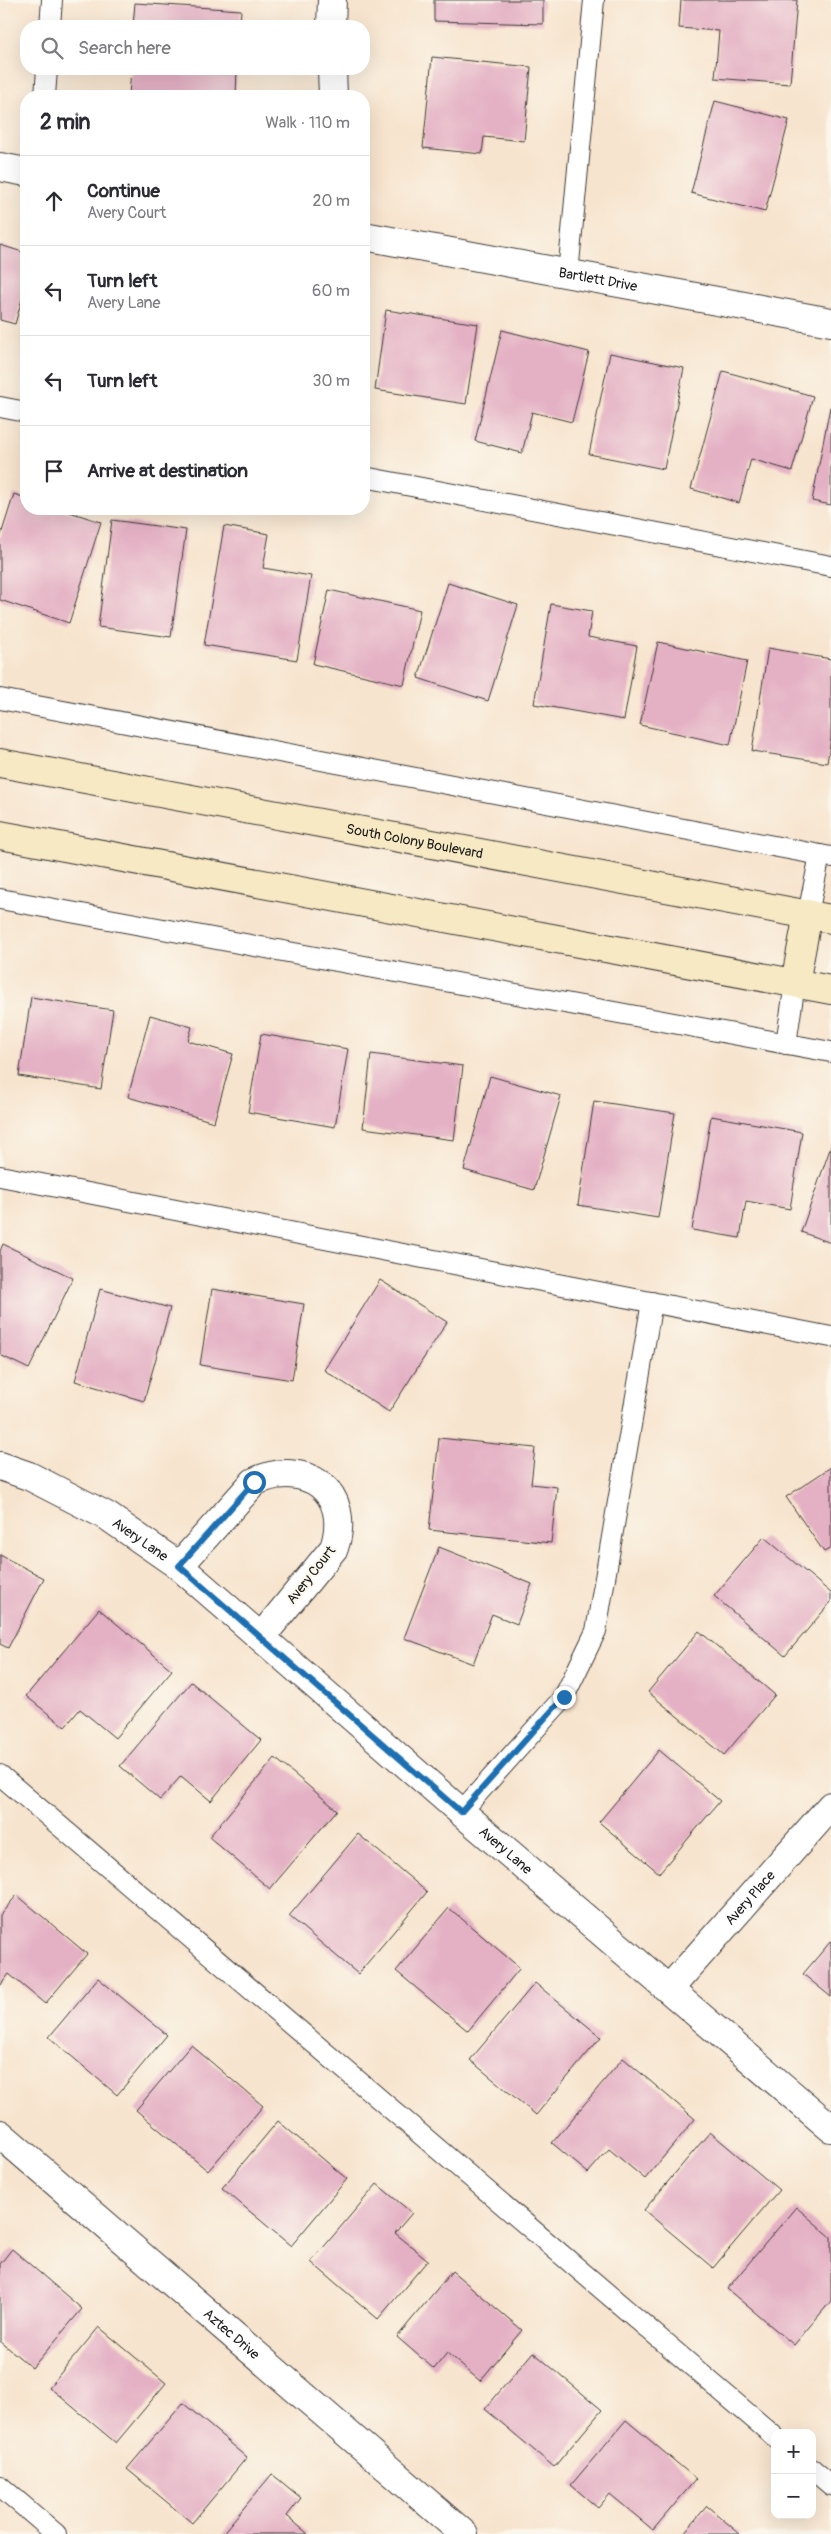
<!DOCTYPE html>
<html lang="en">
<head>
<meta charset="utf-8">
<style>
  :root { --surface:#fff; --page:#f2f2f3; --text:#2b2b33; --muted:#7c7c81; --line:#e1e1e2 }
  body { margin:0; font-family:Pangolin,sans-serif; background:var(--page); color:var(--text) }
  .controls { position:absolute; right:15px; bottom:15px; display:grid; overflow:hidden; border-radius:10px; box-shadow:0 5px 20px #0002 }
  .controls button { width:45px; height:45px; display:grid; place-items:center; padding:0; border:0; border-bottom:1px solid var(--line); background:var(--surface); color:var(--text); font:25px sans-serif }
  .stop { position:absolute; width:15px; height:15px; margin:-11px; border:4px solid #1f6fb2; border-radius:50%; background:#fff }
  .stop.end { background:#1f6fb2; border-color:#fff; box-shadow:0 1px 5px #0008 }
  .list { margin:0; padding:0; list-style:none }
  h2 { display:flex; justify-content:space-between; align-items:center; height:65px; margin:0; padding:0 20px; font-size:21px }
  h2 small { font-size:16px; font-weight:400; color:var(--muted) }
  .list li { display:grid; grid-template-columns:32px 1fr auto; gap:15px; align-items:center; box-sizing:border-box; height:90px; padding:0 20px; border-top:1px solid var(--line) }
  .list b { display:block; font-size:19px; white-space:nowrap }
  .list p { margin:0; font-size:16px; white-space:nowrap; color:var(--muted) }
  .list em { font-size:16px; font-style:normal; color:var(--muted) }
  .icon { flex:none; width:28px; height:28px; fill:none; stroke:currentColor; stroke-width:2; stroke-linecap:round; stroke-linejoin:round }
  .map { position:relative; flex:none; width:831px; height:2534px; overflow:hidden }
  .search { position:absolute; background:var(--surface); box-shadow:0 5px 20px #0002; left:20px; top:20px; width:350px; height:55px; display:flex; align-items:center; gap:12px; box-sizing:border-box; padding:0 18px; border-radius:20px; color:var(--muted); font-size:19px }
  .panel { position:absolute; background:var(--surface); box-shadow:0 5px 20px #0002; left:20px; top:90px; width:350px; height:425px; border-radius:20px }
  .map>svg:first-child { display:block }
  .building { fill:#e4b1c4 }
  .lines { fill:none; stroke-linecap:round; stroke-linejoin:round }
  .service-casing { stroke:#3d3a37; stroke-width:22 }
  .minor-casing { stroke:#3d3a37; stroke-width:30 }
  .secondary-casing { stroke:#3d3a37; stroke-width:30 }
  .service { stroke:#fff; stroke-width:20 }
  .minor { stroke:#fff; stroke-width:28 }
  .secondary { stroke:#f7e9c3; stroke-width:28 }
  .route { stroke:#1f6fb2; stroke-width:6 }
  .labels { text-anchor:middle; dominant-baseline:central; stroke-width:4; stroke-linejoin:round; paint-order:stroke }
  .street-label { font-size:14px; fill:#1c1c1c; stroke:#fbf7ec }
</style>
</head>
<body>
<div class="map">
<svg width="831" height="2534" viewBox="0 0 831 2534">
  <rect width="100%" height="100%" fill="#fbf7ec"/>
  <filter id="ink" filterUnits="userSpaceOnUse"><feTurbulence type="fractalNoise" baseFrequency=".02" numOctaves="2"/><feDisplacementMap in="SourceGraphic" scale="10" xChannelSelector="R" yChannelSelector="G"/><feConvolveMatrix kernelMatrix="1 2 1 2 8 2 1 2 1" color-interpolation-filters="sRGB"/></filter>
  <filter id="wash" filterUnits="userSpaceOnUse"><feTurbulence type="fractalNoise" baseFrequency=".0096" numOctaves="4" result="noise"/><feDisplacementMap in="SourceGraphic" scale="20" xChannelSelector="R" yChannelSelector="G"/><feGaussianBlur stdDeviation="1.12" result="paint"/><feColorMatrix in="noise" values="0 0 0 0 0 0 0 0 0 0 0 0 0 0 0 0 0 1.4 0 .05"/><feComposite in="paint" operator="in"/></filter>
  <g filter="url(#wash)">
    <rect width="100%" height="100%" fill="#f7e4ce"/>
    <g id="blocks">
      <g class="building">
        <polygon points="434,0 543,0 543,24 434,21"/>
        <polygon points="681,0 797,0 790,84 715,78 719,31 679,28"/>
        <polygon points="135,3 241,10 240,26 133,26"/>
        <polygon points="432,57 531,67 524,141 484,137 482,154 423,148"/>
        <polygon points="131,69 237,69 236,96 129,96"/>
        <polygon points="715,101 789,120 765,212 691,193"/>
        <polygon points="0,245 26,253 26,285 15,324 0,320"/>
        <polygon points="386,310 478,324 466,404 375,390"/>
        <polygon points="502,330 589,352 572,422 532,412 522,453 475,441"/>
        <polygon points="610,353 684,368 664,469 589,454"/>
        <polygon points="723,371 813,396 792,471 751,459 739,503 691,489"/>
        <polygon points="830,407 831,407 831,505 812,501"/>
        <polygon points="14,494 26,498 26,509 60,509 101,522 69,623 0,600 0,538"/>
        <polygon points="112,520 186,530 171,637 98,627"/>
        <polygon points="224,526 269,534 263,568 311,576 297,660 204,645"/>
        <polygon points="448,583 518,605 488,701 418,678"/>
        <polygon points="329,590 420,610 404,685 313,664"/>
        <polygon points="551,604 592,611 588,637 637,646 624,720 534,704"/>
        <polygon points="658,642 747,661 730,745 640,725"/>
        <polygon points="768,648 831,659 831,738 827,763 752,751"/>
        <polygon points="31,997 113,1010 101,1089 19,1076"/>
        <polygon points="150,1015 192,1027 188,1041 233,1054 214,1122 128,1097"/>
        <polygon points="261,1034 348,1049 335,1127 248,1112"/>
        <polygon points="371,1054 463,1066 454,1140 363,1128"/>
        <polygon points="490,1076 561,1096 534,1190 464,1170"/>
        <polygon points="594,1101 675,1113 658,1218 578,1205"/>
        <polygon points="711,1116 802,1132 790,1209 746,1201 740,1238 692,1230"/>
        <polygon points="831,1146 831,1243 801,1232"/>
        <polygon points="3,1244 73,1278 29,1369 0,1355 0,1251"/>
        <polygon points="380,1280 447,1322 389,1412 324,1370"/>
        <polygon points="100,1289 170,1308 144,1401 75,1381"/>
        <polygon points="212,1289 304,1304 292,1380 200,1365"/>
        <polygon points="439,1438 535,1448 531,1484 557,1487 551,1543 429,1530"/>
        <polygon points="831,1467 831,1548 824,1552 786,1497"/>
        <polygon points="764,1537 831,1593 831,1602 785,1656 714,1596"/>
        <polygon points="439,1547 532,1584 517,1624 492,1614 473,1664 404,1638"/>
        <polygon points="0,1555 44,1578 8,1648 0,1644"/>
        <polygon points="99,1609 172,1670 115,1738 80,1709 65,1727 26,1696"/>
        <polygon points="699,1631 775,1695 724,1755 648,1692"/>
        <polygon points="191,1682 261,1740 211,1801 181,1776 160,1800 120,1766"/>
        <polygon points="659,1750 720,1801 659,1873 599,1822"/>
        <polygon points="275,1758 337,1810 270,1889 209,1837"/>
        <polygon points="358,1834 427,1892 358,1974 289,1916"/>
        <polygon points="17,1895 87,1954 45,2004 9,1974 0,1986 0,1915"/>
        <polygon points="449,1908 520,1968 468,2031 396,1971"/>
        <polygon points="831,1941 831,1997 803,1974"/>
        <polygon points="98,1978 167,2035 117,2095 49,2037"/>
        <polygon points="535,1983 601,2037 536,2115 470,2060"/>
        <polygon points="191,2045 263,2106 208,2171 136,2110"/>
        <polygon points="623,2058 695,2119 645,2179 609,2149 588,2173 552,2143"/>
        <polygon points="278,2121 347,2179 291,2246 222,2188"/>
        <polygon points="710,2132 779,2190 713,2268 644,2210"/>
        <polygon points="377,2184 412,2213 395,2233 428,2260 378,2319 311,2262"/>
        <polygon points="796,2207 831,2237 831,2301 794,2345 727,2289"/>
        <polygon points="12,2249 82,2309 32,2368 0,2341 0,2264"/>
        <polygon points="452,2271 522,2330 480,2381 447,2353 434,2369 397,2337"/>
        <polygon points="99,2327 166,2383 116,2443 49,2387"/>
        <polygon points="533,2352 602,2410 554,2467 485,2409"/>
        <polygon points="183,2403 247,2457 192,2523 127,2469"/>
        <polygon points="626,2420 696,2479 653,2530 610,2494 598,2508 571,2485"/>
        <polygon points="272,2474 301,2498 287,2516 308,2534 222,2534"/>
        <polygon points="707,2506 740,2534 683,2534"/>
      </g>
    </g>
  </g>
  <g filter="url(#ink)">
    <use href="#blocks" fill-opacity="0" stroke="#3d3a37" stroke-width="1"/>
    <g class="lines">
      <g class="service-casing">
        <g id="service">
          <polyline points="50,26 52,0"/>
          <polyline points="45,96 47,69"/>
          <polyline points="568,274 594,0"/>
          <polyline points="0,407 26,412"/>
          <polyline points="364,477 831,566"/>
          <polyline points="0,699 831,857"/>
          <polyline points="0,899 831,1052"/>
          <polyline points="808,914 820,855"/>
          <polyline points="786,1044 795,983"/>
          <polyline points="0,1176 831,1337"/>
          <polyline points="0,1775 775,2437"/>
          <polyline points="461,1812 564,1697 596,1631 652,1302"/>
          <polyline points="812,2469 831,2485"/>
          <polyline points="0,2486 56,2534"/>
        </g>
      </g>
      <g class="minor-casing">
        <g id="minor">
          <polyline points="331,26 332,0"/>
          <polyline points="332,69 333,96"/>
          <polyline points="0,167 26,172"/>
          <path id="s1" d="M364,236L831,322"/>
          <path id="s2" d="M0,1466L29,1476L107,1516L179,1566L461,1812L831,2128"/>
          <path d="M179,1566L254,1482C305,1458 353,1491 334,1548L262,1636"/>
          <path id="s3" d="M669,1989L831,1806"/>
          <path id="s4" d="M0,2134L464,2534"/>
        </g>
      </g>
      <g class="secondary-casing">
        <g id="secondary">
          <path id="s5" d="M0,763L831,919"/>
          <polyline points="0,835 831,990"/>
          <polyline points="795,983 808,914"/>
        </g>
      </g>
      <use href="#service" class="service"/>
      <use href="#minor" class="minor"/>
      <use href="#secondary" class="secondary"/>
    </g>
  </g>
  <g class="lines" filter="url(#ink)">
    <polyline class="route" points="254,1482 179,1566 461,1812 564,1697"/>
  </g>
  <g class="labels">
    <g class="street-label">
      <text stroke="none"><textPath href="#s1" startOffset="238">Bartlett Drive</textPath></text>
      <text stroke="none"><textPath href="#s5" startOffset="422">South Colony Boulevard</textPath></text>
      <text stroke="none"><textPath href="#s2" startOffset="159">Avery Lane</textPath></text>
      <text transform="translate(311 1575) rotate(-52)">Avery Court</text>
      <text stroke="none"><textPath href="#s2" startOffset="639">Avery Lane</textPath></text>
      <text stroke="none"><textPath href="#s3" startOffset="122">Avery Place</textPath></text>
      <text stroke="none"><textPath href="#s4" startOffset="306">Aztec Drive</textPath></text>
    </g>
  </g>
</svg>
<div class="controls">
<button>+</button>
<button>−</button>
</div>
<div class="stop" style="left:254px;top:1482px"></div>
<div class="stop end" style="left:564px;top:1697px"></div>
<div class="search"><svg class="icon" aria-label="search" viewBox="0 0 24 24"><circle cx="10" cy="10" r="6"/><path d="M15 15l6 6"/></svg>Search here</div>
<section class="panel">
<h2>2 min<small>Walk · 110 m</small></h2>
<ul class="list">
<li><svg class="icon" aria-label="ahead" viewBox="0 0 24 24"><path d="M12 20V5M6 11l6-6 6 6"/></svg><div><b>Continue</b><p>Avery Court</p></div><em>20 m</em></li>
<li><svg class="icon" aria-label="left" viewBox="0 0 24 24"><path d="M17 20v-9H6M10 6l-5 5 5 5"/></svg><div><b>Turn left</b><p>Avery Lane</p></div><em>60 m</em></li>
<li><svg class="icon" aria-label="left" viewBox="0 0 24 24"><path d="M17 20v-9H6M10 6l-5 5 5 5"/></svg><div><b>Turn left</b></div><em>30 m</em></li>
<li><svg class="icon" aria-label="arrive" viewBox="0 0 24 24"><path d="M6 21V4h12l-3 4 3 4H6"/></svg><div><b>Arrive at destination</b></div></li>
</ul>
</section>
</div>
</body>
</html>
